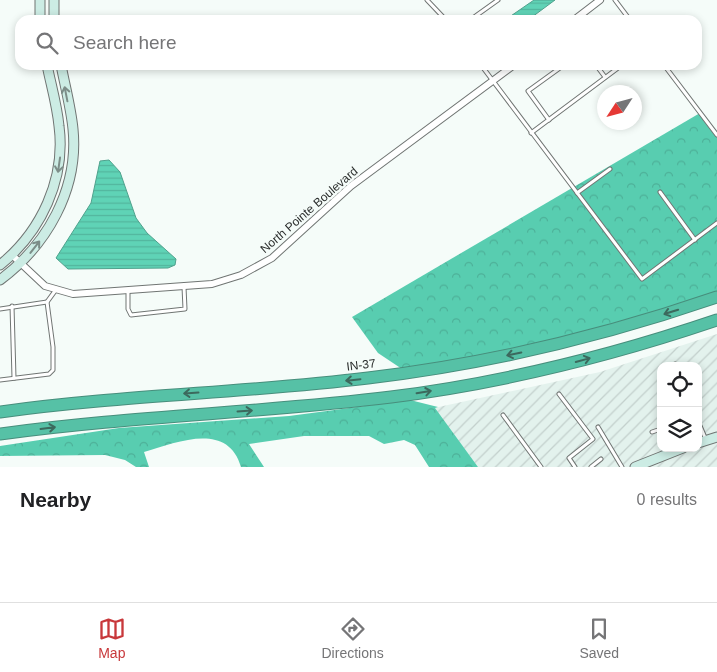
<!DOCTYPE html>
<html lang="en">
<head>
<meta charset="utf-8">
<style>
  :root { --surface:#fff; --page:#f6f6f6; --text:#202124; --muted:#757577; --line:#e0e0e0; --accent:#c8383b }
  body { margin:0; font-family:Arial,sans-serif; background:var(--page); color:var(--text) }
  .controls { position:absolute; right:15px; bottom:15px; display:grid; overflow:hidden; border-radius:10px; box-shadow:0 2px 8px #0003 }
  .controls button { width:45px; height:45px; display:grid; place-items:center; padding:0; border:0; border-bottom:1px solid var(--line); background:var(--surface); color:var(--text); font:25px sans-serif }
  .compass { position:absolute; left:597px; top:85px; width:45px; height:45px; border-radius:50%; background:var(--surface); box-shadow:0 2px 8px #0003; rotate:234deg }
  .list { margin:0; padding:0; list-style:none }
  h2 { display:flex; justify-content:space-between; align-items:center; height:65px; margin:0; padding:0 20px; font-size:21px }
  h2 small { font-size:16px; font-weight:400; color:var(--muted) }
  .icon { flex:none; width:28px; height:28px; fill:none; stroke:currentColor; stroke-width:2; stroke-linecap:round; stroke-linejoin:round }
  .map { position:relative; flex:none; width:717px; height:467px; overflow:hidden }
  .search { position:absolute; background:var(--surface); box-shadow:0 2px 8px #0003; left:15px; right:15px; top:15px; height:55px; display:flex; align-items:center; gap:12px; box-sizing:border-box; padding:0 18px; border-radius:15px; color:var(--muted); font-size:19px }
  .sheet { height:135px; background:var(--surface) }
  nav { display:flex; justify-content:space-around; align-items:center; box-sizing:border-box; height:70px; border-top:1px solid var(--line); background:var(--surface); font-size:14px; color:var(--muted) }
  nav a { display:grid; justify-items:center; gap:2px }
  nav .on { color:var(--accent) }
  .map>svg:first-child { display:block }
  .industrial { fill:url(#industrial-furrows); fill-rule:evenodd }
  .forest { fill:url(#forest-crowns) }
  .water { fill:url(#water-rules); stroke:#4fa28d }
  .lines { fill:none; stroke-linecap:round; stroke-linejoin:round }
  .lane-casing { stroke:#707573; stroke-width:5 }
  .street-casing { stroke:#707573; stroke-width:8 }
  .secondary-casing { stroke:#707573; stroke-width:11 }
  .highway-casing { stroke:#478e7c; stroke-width:13 }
  .lane { stroke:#fff; stroke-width:3 }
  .street { stroke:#fff; stroke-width:6 }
  .secondary { stroke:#ccece4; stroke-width:9 }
  .highway { stroke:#56c1a6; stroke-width:11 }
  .oneway { stroke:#7c8d88 }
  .oneway2 { stroke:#3c695d }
  .labels { text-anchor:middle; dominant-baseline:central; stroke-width:5; stroke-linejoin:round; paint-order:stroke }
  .street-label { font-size:12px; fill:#2b2e2d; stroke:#f5fcf9 }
</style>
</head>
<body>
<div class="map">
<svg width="717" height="467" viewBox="0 0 717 467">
  <defs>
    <pattern id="industrial-furrows" width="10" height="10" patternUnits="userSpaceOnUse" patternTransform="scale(1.25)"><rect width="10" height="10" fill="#e3f2ed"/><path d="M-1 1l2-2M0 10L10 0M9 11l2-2" fill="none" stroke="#c3d0cc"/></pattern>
    <pattern id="forest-crowns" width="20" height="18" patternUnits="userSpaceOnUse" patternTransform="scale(1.25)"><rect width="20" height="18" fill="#58cdb0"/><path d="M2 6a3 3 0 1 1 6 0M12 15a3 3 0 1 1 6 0" fill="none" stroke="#4db098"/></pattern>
    <pattern id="water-rules" width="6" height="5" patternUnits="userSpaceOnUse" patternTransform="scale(1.25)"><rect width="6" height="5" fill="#5fd3b6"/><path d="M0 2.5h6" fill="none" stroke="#53b59d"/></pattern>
  </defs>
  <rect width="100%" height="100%" fill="#f5fcf9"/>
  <path class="industrial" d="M717,334V467H478L434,408L600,372ZM661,366H698V448H661Z"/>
  <g class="forest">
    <polygon points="700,113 717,134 717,294 593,335 408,373 378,353 352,317"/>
    <path d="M410,400L438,407L435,408L478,467H429L415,445L404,440L384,444L369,436H304L249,444L264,467H241C228,421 177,442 144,452L149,467H136L125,460L105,455L0,456V446L119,428L289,416Z"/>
  </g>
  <g class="water">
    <polygon points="534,0 555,0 528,20 505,20"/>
    <polygon points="109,160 120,172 136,218 147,233 176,259 175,265 168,268 68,269 56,258 91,203 100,161"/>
  </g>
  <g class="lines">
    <g class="lane-casing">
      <g id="lane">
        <polyline points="427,0 446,20"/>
        <polyline points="615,0 630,20"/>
        <polyline points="470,20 498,0"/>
        <polyline points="481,65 642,279 717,223"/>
        <polyline points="596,65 605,77"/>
        <polyline points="664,65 717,135"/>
        <polyline points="549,120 528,91 564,65"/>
        <polyline points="531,133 622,65"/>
        <polyline points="660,192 695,240"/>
        <polyline points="577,193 610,169"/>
        <polyline points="128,291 128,309 131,315 185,309 184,287"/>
        <polyline points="12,306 14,378"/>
        <polyline points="0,309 47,302"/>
        <polyline points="675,364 676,366"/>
        <polyline points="0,380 49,374 53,370 53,347 47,302 55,291"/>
        <polyline points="559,394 593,439 569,458 575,467"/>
        <polyline points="503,415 541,467"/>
        <polyline points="698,421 706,440"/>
        <polyline points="598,427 622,467"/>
        <polyline points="652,432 661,429"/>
        <polyline points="591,467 601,459"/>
      </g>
    </g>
    <g class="street-casing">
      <g id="street">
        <polyline points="574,20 600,0"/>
        <polyline points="12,255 45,286 73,294 212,284 241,275 272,258 351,186 514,65"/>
      </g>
    </g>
    <g class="secondary-casing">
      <g id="secondary">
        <polyline points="40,20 40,0"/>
        <polyline points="54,20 54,0"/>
        <path d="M0,265C41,232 66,179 59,126C57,105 51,85 47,65"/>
        <path d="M0,280C47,245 79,189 73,129C71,108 65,86 61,65"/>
        <polyline points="698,443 717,437"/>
        <polyline points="635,467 683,448"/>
      </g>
    </g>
    <g class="highway-casing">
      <g id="highway">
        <path d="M0,412C122,395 246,393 368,378C487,364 604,336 717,297"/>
        <path d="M0,434C130,416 261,413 391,397C502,383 611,356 717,320"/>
      </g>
    </g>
    <use href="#lane" class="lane"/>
    <use href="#street" class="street"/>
    <use href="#secondary" class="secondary"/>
    <use href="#highway" class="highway"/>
  </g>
  <defs><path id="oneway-shaft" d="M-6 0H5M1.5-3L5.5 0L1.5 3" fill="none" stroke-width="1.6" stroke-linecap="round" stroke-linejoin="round" transform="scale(1.25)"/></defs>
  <g class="oneway">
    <use href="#oneway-shaft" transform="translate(66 94) rotate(-101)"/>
    <use href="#oneway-shaft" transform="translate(59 165) rotate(98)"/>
    <use href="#oneway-shaft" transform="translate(35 247) rotate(-52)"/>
  </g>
  <g class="oneway2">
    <use href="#oneway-shaft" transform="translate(671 312) rotate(163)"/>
    <use href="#oneway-shaft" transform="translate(514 354) rotate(168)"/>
    <use href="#oneway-shaft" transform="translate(583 360) rotate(-15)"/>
    <use href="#oneway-shaft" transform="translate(353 380) rotate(174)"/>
    <use href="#oneway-shaft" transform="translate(424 392) rotate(-9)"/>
    <use href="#oneway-shaft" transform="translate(191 393) rotate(176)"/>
    <use href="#oneway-shaft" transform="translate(245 411) rotate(-4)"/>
    <use href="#oneway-shaft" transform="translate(48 428) rotate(-7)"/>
  </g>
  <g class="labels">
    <g class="street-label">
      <text transform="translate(309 210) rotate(-41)">North Pointe Boulevard</text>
      <text transform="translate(361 365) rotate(-7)">IN-37</text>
    </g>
  </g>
</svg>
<div class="controls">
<button><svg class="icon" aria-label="locate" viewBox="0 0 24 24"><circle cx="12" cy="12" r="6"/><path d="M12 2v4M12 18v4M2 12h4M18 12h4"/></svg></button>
<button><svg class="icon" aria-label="layers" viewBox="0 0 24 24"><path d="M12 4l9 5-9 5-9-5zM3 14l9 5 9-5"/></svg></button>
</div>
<svg class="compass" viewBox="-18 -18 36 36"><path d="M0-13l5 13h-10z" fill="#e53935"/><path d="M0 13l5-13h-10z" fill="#757577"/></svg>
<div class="search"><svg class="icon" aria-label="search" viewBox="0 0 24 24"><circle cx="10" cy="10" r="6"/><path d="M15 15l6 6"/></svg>Search here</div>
</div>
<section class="sheet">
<h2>Nearby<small>0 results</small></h2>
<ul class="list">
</ul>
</section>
<nav>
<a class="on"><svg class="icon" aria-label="map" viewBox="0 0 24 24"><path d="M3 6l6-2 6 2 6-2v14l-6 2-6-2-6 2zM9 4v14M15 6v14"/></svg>Map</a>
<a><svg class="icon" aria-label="directions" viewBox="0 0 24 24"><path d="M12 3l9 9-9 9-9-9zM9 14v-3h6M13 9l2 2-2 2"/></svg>Directions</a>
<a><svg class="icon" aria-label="saved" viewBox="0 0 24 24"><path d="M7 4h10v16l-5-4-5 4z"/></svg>Saved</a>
</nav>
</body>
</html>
